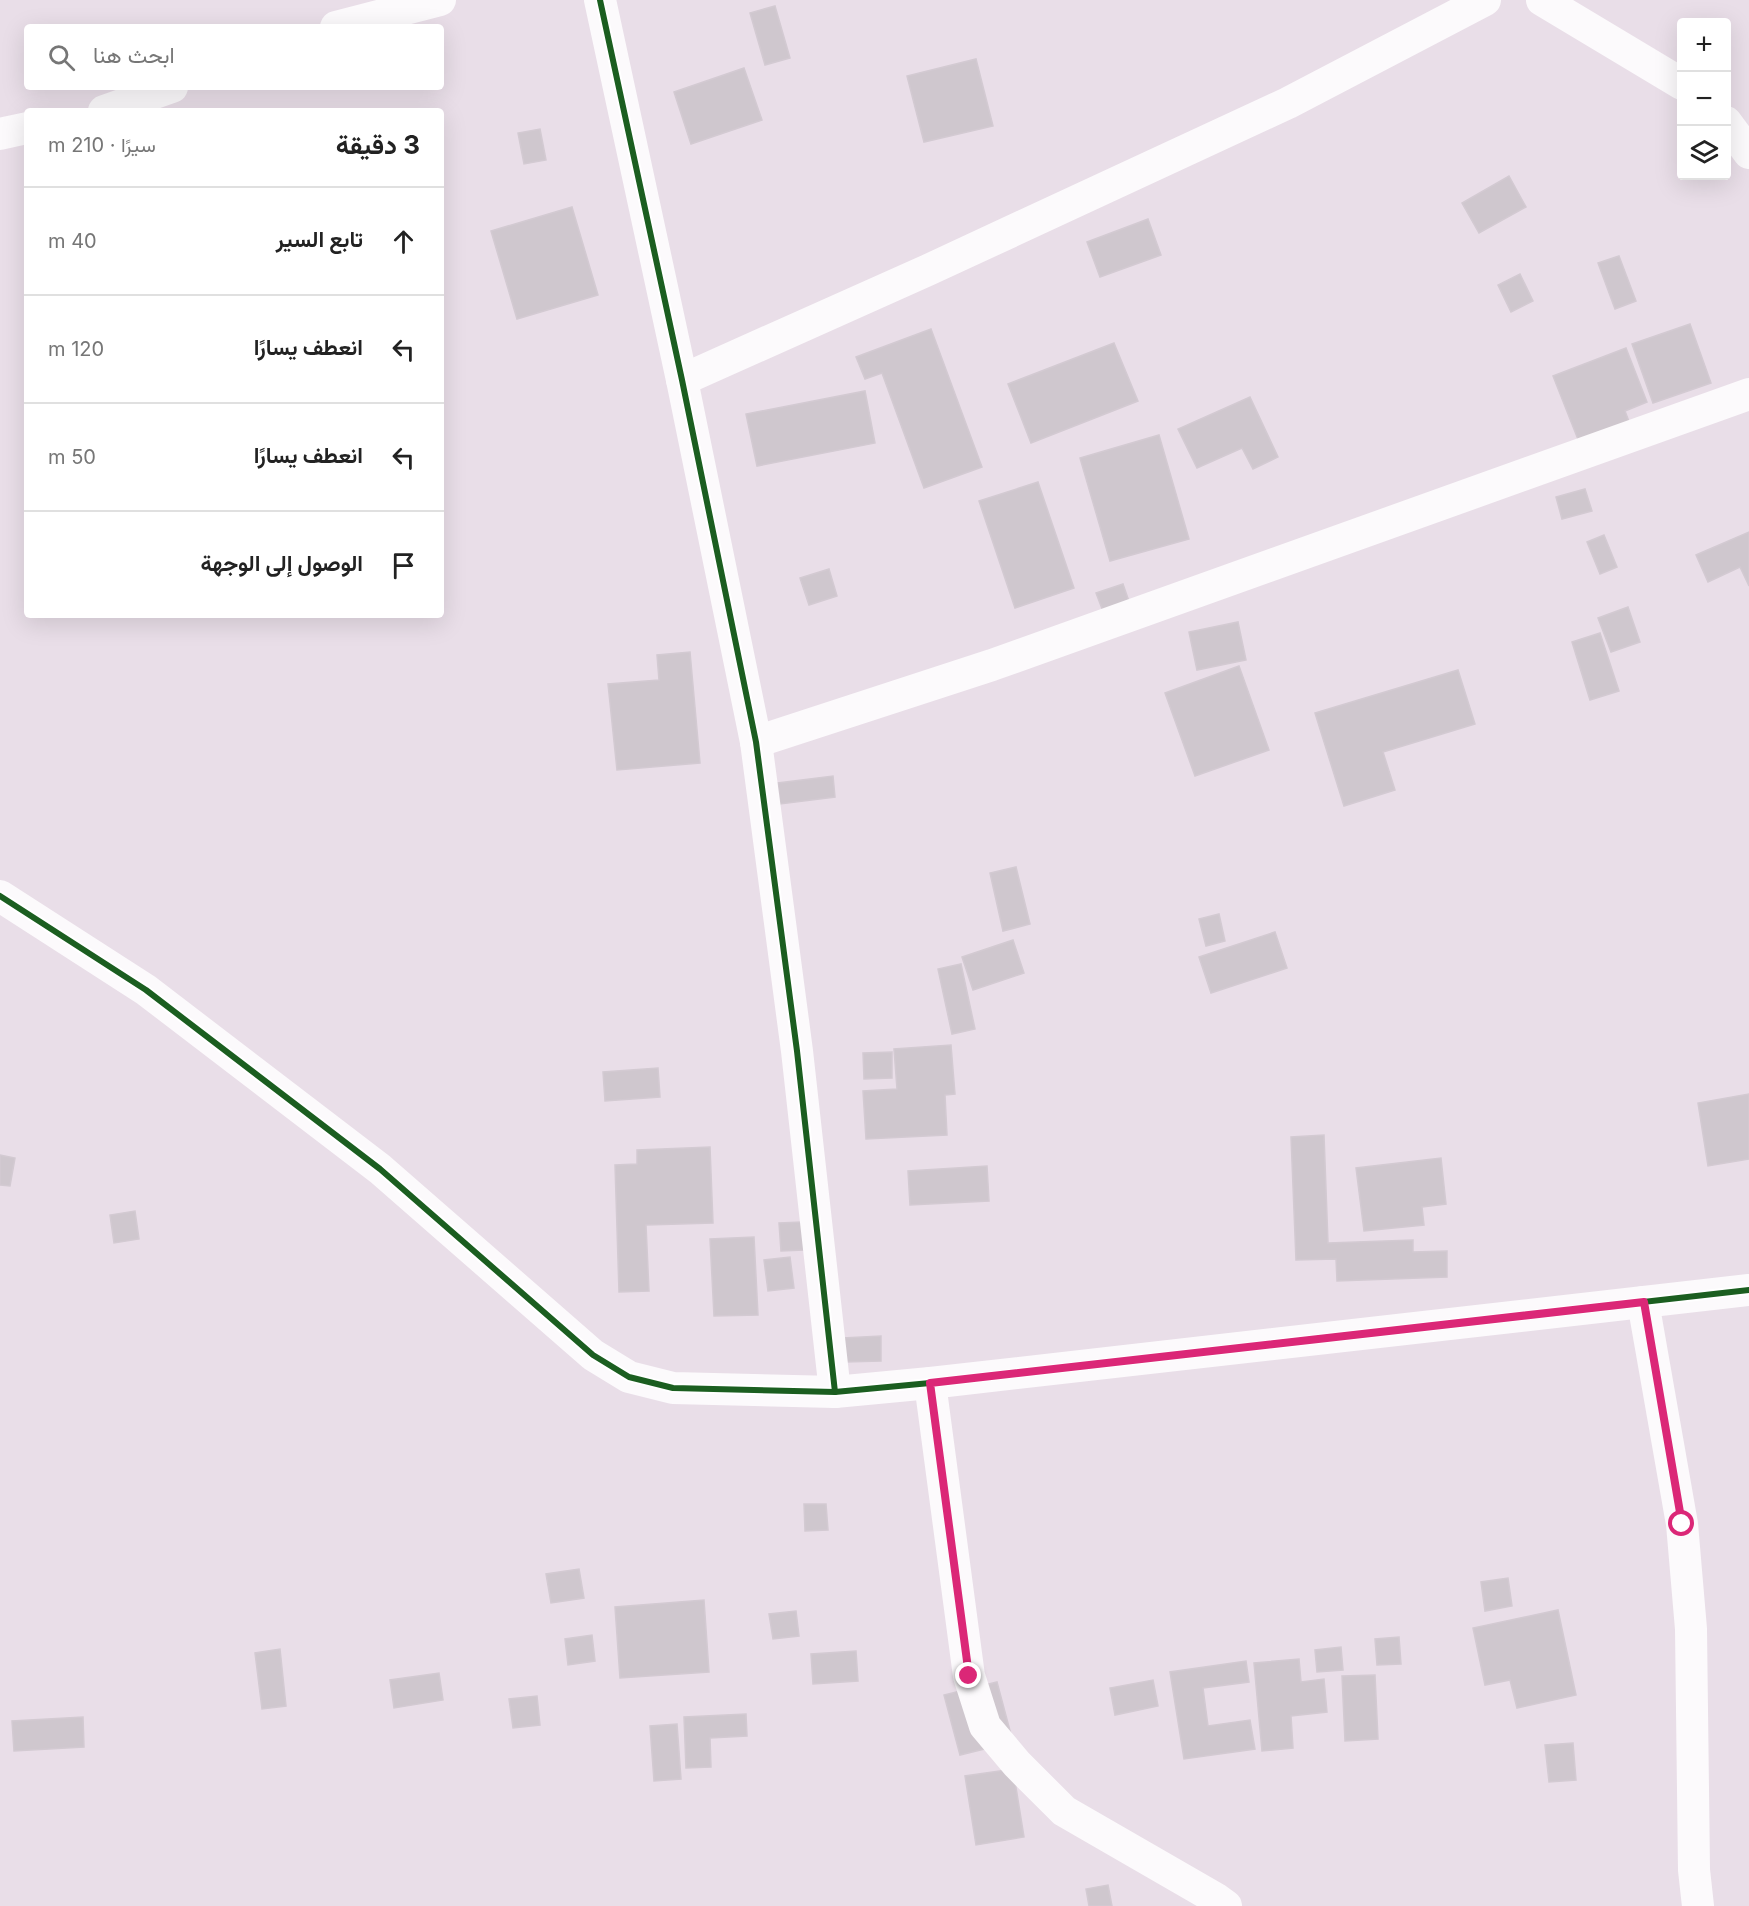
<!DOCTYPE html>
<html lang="ar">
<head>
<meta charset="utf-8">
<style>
  :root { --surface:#fff; --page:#f6f6f6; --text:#222; --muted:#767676; --line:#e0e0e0 }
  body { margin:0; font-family:Inter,Vazirmatn,sans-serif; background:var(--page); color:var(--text); direction:rtl }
  .controls { position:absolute; right:18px; top:18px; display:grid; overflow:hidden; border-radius:6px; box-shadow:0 6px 24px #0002 }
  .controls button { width:54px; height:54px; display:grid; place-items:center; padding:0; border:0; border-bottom:2px solid var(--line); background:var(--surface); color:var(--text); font:30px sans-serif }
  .stop { position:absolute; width:18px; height:18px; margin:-14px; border:4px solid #db2777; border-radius:50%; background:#fff }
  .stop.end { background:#db2777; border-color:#fff; box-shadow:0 2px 6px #0008 }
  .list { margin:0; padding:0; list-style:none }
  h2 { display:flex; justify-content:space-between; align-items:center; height:78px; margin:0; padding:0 24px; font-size:26px }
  h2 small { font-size:20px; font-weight:400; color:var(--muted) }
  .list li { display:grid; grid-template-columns:39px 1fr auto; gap:18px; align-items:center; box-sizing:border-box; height:108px; padding:0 24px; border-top:2px solid var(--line) }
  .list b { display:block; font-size:22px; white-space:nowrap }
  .list em { font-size:20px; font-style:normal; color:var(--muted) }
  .icon { flex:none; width:33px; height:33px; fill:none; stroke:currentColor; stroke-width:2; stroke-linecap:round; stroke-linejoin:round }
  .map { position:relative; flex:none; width:1749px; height:1906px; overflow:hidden; direction:ltr }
  .search { position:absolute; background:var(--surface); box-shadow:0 6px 24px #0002; left:24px; top:24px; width:420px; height:66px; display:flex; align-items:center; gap:15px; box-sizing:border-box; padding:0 21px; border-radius:6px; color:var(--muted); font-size:22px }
  .panel { position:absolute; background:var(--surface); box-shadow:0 6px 24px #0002; left:24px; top:108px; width:420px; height:510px; border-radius:6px; direction:rtl }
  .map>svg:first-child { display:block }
  .building { fill:#cfc7ce; stroke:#d3cad2; stroke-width:1.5 }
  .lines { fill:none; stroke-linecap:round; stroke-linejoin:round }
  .minor { stroke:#fcfafc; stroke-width:32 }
  .cycleway-casing { stroke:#fff; stroke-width:10 }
  .cycleway { stroke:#1b5e20; stroke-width:6 }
  .route { stroke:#db2777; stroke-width:8 }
</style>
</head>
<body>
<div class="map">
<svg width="1749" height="1906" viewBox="0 0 1749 1906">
  <rect width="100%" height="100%" fill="#e9dee8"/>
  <g class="building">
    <polygon points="775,6 790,58 765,65 750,13"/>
    <polygon points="976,59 993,126 924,142 907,76"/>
    <polygon points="744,68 762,120 691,144 674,92"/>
    <polygon points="540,129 546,160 524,164 518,133"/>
    <polygon points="1509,176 1526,207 1479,233 1462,203"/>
    <polygon points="572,207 598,295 517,319 491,231"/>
    <polygon points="1148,219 1161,255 1100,277 1087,242"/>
    <polygon points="1619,256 1636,301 1615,309 1598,263"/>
    <polygon points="1520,274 1533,301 1511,312 1498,285"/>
    <polygon points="1690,324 1711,383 1653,403 1632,344"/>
    <polygon points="931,329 982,467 924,488 882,373 865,379 856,357"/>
    <polygon points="1114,343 1138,401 1031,443 1008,384"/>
    <polygon points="1626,348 1647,402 1625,411 1633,432 1583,452 1553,376"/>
    <polygon points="865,391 875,443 757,466 746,414"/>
    <polygon points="1250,397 1278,457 1253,469 1242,448 1197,468 1178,429"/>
    <polygon points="1159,435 1189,539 1110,561 1080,458"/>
    <polygon points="1038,482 1074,588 1015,608 979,501"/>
    <polygon points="1585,489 1592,511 1562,519 1556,497"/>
    <polygon points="1749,532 1749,586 1740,567 1708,582 1696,555"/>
    <polygon points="1604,535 1617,567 1600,574 1587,542"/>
    <polygon points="829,569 837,596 809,605 800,578"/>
    <polygon points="1123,584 1132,610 1106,619 1096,593"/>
    <polygon points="1628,607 1640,642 1611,652 1598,618"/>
    <polygon points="1238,622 1246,660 1197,670 1189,632"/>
    <polygon points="1600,633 1619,691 1590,700 1572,642"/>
    <polygon points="690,652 700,763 617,770 608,684 659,680 657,655"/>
    <polygon points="1239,666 1269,750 1195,776 1165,693"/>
    <polygon points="1458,670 1475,724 1383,752 1395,790 1344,806 1315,713"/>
    <polygon points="833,776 835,797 780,804 778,783"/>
    <polygon points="1016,867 1030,924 1003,931 990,873"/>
    <polygon points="1219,914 1225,941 1206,946 1199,919"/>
    <polygon points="1275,932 1287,968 1211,993 1199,957"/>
    <polygon points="1013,940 1024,973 973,990 962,957"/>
    <polygon points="961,964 975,1029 952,1034 938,969"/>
    <polygon points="951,1045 955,1094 945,1095 947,1135 866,1139 863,1091 897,1089 894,1049"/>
    <polygon points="892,1052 892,1078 864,1079 863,1053"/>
    <polygon points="658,1068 660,1097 605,1101 603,1072"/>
    <polygon points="1749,1094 1749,1159 1708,1166 1698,1103"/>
    <polygon points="1324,1135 1328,1243 1413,1240 1413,1252 1447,1251 1447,1277 1337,1281 1336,1259 1296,1260 1291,1137"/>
    <polygon points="710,1147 713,1223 646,1225 649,1291 619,1292 615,1165 637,1164 637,1150"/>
    <polygon points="0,1155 15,1158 10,1186 0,1185"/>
    <polygon points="1441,1158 1446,1204 1422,1207 1424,1225 1364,1231 1356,1168"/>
    <polygon points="987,1166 989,1201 910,1205 908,1171"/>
    <polygon points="135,1211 139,1239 114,1243 110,1215"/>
    <polygon points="802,1222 804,1250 781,1251 779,1223"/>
    <polygon points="754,1237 758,1315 714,1316 710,1239"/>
    <polygon points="790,1257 794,1288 768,1291 764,1260"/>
    <polygon points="881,1336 881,1361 845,1362 843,1338"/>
    <polygon points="804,1504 826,1504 828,1530 805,1531"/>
    <polygon points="579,1569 584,1598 551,1603 546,1574"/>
    <polygon points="1508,1578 1512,1606 1485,1611 1481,1582"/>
    <polygon points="704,1600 709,1672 620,1678 615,1607"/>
    <polygon points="1558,1610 1576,1695 1517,1708 1510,1680 1485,1685 1473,1628"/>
    <polygon points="796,1611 799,1636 773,1639 769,1614"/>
    <polygon points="592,1635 595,1661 568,1665 565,1639"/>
    <polygon points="1399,1637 1401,1664 1377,1665 1375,1639"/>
    <polygon points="1341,1647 1343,1670 1317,1672 1315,1650"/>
    <polygon points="280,1649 286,1706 262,1709 255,1653"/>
    <polygon points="856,1651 858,1681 813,1684 811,1654"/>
    <polygon points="1299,1659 1301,1682 1324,1679 1327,1712 1291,1716 1293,1748 1262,1751 1254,1663"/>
    <polygon points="1246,1661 1249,1682 1203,1688 1208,1726 1250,1720 1255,1749 1184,1759 1170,1672"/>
    <polygon points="439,1673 443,1700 394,1708 390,1680"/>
    <polygon points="1375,1675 1378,1739 1345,1741 1342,1676"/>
    <polygon points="1153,1680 1158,1706 1115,1715 1110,1688"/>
    <polygon points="997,1682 1013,1742 960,1755 944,1695"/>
    <polygon points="537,1696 540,1725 513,1728 509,1699"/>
    <polygon points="746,1714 747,1736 710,1738 711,1767 686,1768 684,1717"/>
    <polygon points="83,1717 84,1747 14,1751 12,1721"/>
    <polygon points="677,1724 681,1779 654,1781 650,1726"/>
    <polygon points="1573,1743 1576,1780 1549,1782 1545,1745"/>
    <polygon points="1013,1769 1024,1837 976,1845 965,1776"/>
    <polygon points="1108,1885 1112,1906 1089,1906 1086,1889"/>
  </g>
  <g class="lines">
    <g class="minor">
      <polyline points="600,0 682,380 756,742 797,1051 835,1392"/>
      <polyline points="1542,0 1682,84"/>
      <polyline points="336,27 440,0"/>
      <polyline points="104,111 172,87"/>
      <polyline points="1726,122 1749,153"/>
      <polyline points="0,134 27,128"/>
      <polyline points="682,380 928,270 1288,103 1485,0"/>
      <polyline points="756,742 992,665 1749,394"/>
      <polyline points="0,896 146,990 380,1169 593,1355 629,1377 673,1388 835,1392 930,1383 1749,1290"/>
      <polyline points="1643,1302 1682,1524 1691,1629 1694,1870 1698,1906"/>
      <polyline points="930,1383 969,1676 985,1726 1017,1764 1064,1811 1215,1898 1226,1906"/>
    </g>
    <g class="cycleway-casing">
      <g id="cycleway">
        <polyline points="600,0 682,380 756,742 797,1051 835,1392"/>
        <polyline points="0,896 146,990 380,1169 593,1355 629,1377 673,1388 835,1392 930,1383 1749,1290"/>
      </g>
    </g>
    <use href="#cycleway" class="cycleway"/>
  </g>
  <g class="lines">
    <polyline class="route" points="969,1676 930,1383 1644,1302 1682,1524"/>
  </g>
</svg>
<div class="controls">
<button>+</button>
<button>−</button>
<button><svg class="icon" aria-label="layers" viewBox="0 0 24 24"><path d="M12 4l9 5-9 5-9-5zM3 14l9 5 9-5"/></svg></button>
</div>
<div class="stop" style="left:1682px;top:1524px"></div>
<div class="stop end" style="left:969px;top:1676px"></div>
<div class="search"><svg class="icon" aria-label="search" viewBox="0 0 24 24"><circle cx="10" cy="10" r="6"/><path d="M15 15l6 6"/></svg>ابحث هنا</div>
<section class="panel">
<h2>3 دقيقة<small>سيرًا · 210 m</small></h2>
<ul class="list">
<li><svg class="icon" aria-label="ahead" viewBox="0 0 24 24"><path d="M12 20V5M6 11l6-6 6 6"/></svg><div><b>تابع السير</b></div><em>40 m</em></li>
<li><svg class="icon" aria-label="left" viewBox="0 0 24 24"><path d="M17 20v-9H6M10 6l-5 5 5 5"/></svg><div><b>انعطف يسارًا</b></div><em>120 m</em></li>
<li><svg class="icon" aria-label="left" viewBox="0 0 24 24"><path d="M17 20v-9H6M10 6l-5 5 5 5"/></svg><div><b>انعطف يسارًا</b></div><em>50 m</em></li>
<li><svg class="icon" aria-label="arrive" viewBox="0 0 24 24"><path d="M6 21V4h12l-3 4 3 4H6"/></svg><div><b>الوصول إلى الوجهة</b></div></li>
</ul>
</section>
</div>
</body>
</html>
